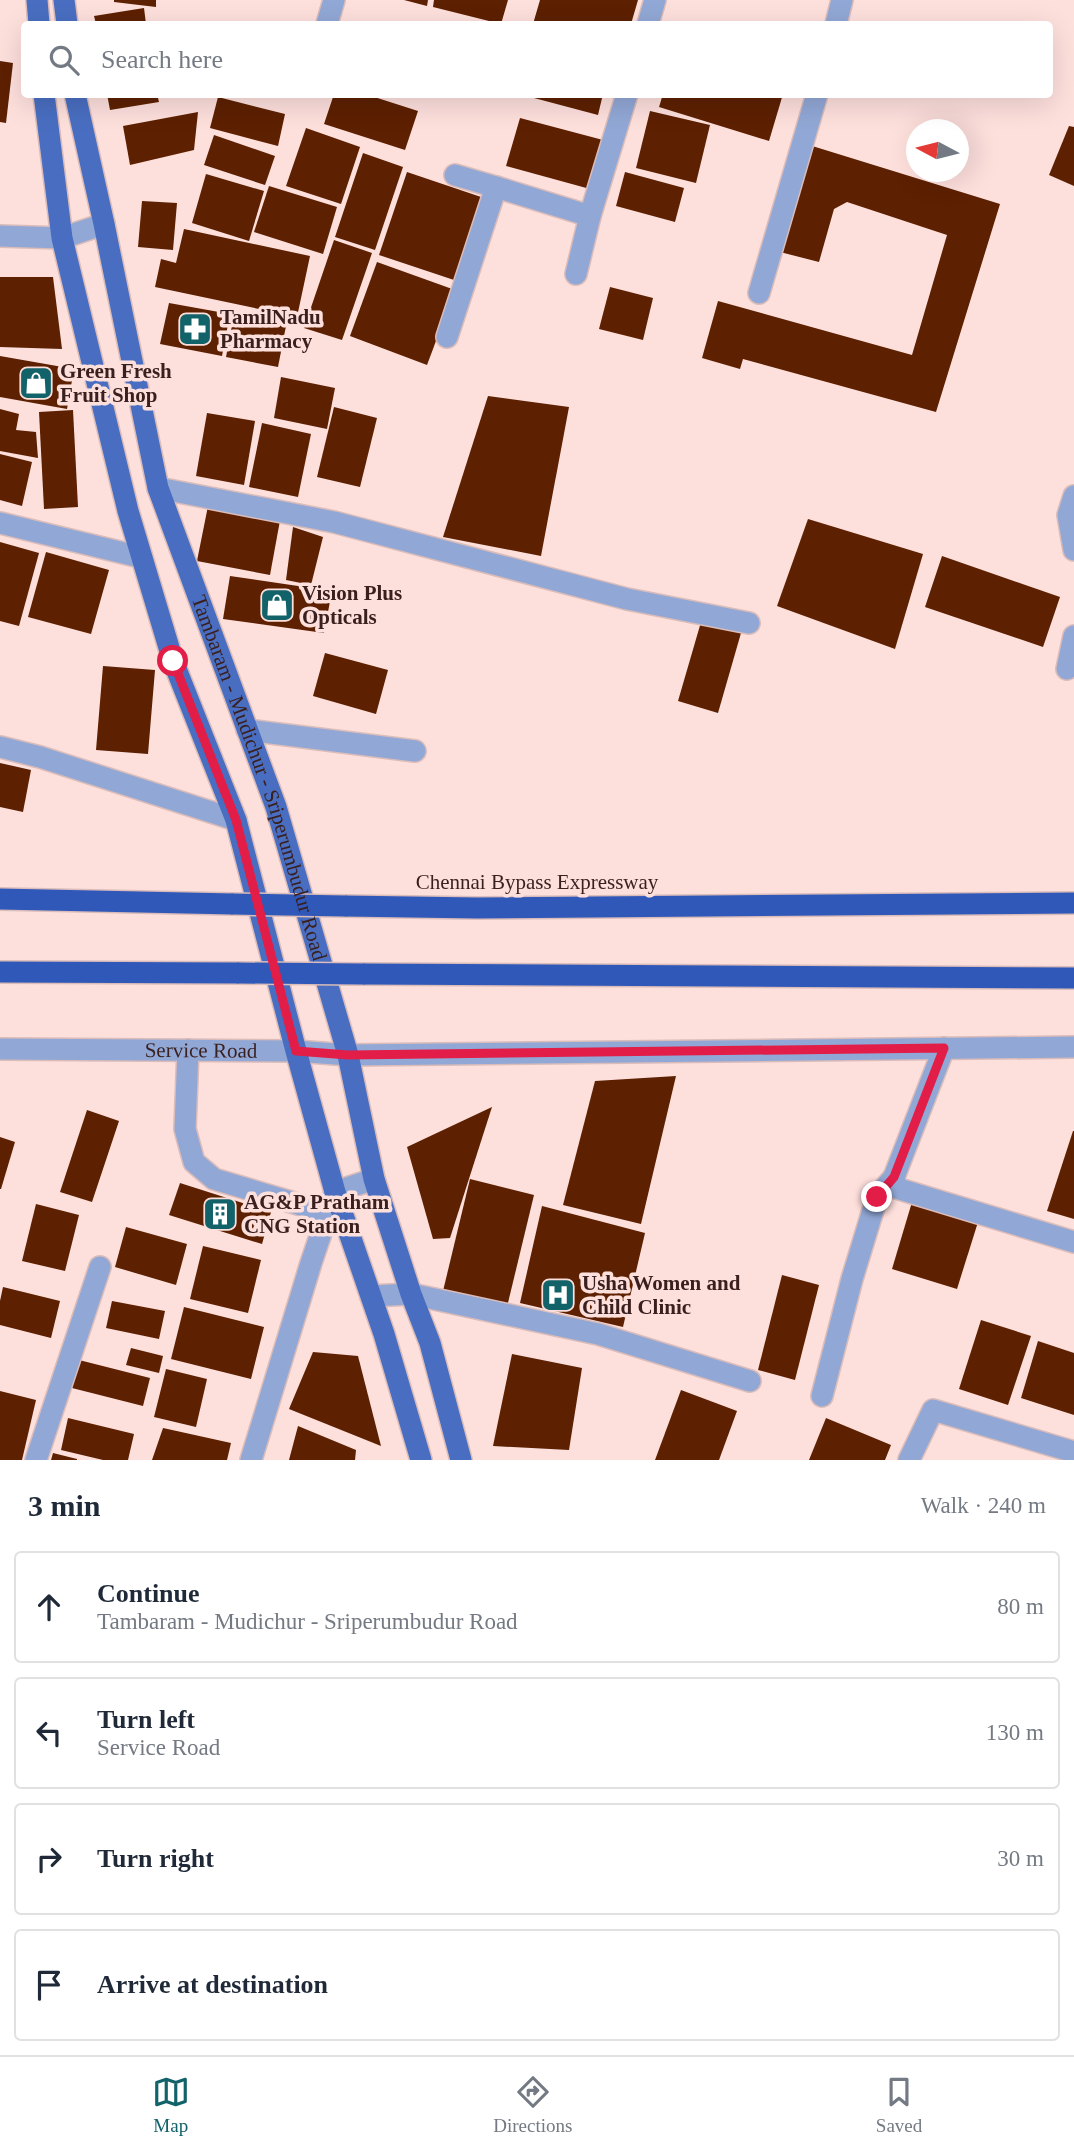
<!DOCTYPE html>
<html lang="en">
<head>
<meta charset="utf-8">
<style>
  :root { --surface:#fff; --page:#f6f6f7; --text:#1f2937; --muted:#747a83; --line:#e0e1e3; --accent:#126269 }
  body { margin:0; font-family:"Times New Roman",serif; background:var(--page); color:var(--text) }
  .compass { position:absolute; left:906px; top:119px; width:63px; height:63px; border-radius:50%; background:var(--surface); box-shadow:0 7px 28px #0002; rotate:277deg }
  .stop { position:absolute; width:21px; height:21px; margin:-16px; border:5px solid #e11d48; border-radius:50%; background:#fff }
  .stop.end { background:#e11d48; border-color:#fff; box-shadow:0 2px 7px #0008 }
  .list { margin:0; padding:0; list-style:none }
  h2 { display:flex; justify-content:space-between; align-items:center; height:91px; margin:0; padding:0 28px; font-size:30px }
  h2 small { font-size:23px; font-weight:400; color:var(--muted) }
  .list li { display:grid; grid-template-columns:46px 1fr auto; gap:21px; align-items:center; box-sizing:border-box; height:112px; margin:0 14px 14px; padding:0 14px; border:2px solid var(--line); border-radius:7px }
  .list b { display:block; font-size:26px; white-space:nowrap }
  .list p { margin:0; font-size:23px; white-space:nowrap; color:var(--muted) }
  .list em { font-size:23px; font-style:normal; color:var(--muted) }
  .icon { flex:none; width:38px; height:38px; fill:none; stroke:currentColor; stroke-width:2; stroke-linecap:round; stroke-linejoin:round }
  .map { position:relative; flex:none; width:1074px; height:1460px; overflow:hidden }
  .search { position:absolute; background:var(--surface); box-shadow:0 7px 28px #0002; left:21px; right:21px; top:21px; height:77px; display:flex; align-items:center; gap:18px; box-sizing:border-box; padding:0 24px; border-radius:7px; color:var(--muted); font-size:26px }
  .sheet { height:595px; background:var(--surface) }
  nav { display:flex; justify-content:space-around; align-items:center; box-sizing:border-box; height:98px; border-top:2px solid var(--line); background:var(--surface); font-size:19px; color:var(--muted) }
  nav a { display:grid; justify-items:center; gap:4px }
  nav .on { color:var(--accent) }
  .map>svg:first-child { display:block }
  .building { fill:#5d2000 }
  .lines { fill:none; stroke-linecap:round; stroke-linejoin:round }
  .minor-casing { stroke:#dabcba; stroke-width:24 }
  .major-casing { stroke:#dabcba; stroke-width:24 }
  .highway-casing { stroke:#dabcba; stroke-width:24 }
  .minor { stroke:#91a7d5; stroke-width:21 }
  .major { stroke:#496ec1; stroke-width:21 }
  .highway { stroke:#3058b8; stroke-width:21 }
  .highway-bridge-casing { stroke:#dabcba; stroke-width:24; stroke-linecap:butt }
  .highway-bridge { stroke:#3058b8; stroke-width:21 }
  .route { stroke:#e11d48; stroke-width:9 }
  .labels { text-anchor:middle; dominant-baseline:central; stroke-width:7; stroke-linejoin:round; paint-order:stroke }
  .poi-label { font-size:21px; font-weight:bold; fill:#391f1d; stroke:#fddfdc; text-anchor:start }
  .street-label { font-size:21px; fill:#391f1d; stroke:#fddfdc }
</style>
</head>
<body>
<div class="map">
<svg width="1074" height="1460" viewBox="0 0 1074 1460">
  <rect width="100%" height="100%" fill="#fddfdc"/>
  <g class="building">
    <polygon points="114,0 156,0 156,7 114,2"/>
    <polygon points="404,0 428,0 427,6"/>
    <polygon points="434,0 508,0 501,24 433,7"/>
    <polygon points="540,0 638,0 631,24 533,24"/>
    <polygon points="144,8 146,24 96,24 94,16"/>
    <polygon points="0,61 13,63 6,123 0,122"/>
    <polygon points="107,94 157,94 159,102 110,110"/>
    <polygon points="334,94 365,94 418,111 405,150 324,124"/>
    <polygon points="519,94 603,94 598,115"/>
    <polygon points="663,94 783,94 769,141 659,107"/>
    <polygon points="218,97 285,114 278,146 210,128"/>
    <polygon points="650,111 710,125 696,183 636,168"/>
    <polygon points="198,112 194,150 130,165 123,126"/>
    <polygon points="520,118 603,140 590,189 506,166"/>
    <polygon points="1069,126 1074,127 1074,186 1049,175"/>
    <polygon points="306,128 360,147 341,204 286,186"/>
    <polygon points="214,135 275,156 265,185 204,165"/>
    <polygon points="809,145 1000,204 936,412 743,359 740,369 702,358 718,301 912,355 947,235 847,202 834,209 819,262 780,252"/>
    <polygon points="363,153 403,167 375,250 335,237"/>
    <polygon points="407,172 484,198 457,281 379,255"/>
    <polygon points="625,172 684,188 675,222 616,206"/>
    <polygon points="206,174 264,191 249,241 192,223"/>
    <polygon points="269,186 337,207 323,254 254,232"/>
    <polygon points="142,201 177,203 173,250 138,247"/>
    <polygon points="184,229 310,256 297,317 155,287 161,259 176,263"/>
    <polygon points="334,240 372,253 342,340 304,328"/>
    <polygon points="377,262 455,290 427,365 350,336"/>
    <polygon points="0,277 53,277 62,349 0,347"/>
    <polygon points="610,287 653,298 643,340 599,329"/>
    <polygon points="169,303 230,314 222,356 160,344"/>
    <polygon points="234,315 286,326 278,367 226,357"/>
    <polygon points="0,356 74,369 67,409 0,397"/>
    <polygon points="281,377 335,388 327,429 274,418"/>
    <polygon points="488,396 569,407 541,556 443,537"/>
    <polygon points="334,407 377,418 360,487 317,477"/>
    <polygon points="0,409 19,414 16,430 36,432 38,458 0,451"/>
    <polygon points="73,410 78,507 44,509 39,412"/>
    <polygon points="207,413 255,421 244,485 196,476"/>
    <polygon points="262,423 311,434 298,497 249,487"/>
    <polygon points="0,454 32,462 22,506 0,500"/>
    <polygon points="209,501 281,515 270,575 197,561"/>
    <polygon points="808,519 923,554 895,649 777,606"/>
    <polygon points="293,527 323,537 311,585 286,580"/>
    <polygon points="0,542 39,553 19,626 0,621"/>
    <polygon points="46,552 109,570 91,634 28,617"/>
    <polygon points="942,556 1060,597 1043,647 925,607"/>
    <polygon points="230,576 332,591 324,633 223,619"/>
    <polygon points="701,622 741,633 718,713 678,701"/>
    <polygon points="325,653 388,670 376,714 313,696"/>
    <polygon points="103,666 155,670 148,754 96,750"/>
    <polygon points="0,763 31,770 23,812 0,807"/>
    <polygon points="676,1076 641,1224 563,1205 595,1081"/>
    <polygon points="492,1107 450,1238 433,1239 407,1147"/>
    <polygon points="87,1110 119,1121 92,1202 60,1192"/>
    <polygon points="1073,1131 1074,1131 1074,1219 1047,1211"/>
    <polygon points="0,1137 15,1142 1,1189 0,1189"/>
    <polygon points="470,1179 534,1195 507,1307 443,1291"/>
    <polygon points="180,1183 271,1212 262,1244 169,1215"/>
    <polygon points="912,1202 978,1222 957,1289 892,1269"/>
    <polygon points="36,1204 79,1215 65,1271 22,1261"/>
    <polygon points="542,1206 645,1233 623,1327 520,1303"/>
    <polygon points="126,1227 187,1244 176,1285 115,1267"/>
    <polygon points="203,1246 261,1260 248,1313 190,1299"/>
    <polygon points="782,1275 819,1285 795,1380 758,1370"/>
    <polygon points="3,1287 60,1301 51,1338 0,1325 0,1301"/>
    <polygon points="112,1301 165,1311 159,1339 106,1328"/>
    <polygon points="184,1307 264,1327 251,1379 171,1359"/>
    <polygon points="981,1320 1031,1336 1008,1405 959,1389"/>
    <polygon points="1038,1341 1074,1353 1074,1415 1021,1398"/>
    <polygon points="131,1348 163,1356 159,1373 126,1365"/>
    <polygon points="313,1352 358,1356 381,1446 289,1409"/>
    <polygon points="512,1354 582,1368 569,1450 493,1446"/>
    <polygon points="79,1360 150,1378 143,1406 72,1388"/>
    <polygon points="166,1369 207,1379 196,1427 154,1417"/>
    <polygon points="681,1390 737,1411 719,1460 655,1460"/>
    <polygon points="0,1391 36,1400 22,1460 0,1460"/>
    <polygon points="68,1418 134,1434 128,1460 103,1460 61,1450"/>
    <polygon points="826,1418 891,1445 885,1460 809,1460"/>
    <polygon points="298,1426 356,1450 355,1460 289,1460"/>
    <polygon points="163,1428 231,1443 227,1460 152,1460"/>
    <polygon points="53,1453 77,1459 77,1460 51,1460"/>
  </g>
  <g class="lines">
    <g class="minor-casing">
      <g id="minor">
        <polyline points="327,24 334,0"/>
        <polyline points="648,24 655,0"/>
        <polyline points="836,24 842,0"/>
        <polyline points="496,187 590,216"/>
        <polyline points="0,236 62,238 104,224"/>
        <polyline points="576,274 590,216 627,94"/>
        <polyline points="759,293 817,94"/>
        <polyline points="447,337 496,187 455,175"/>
        <polyline points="158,488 334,522 627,599 749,623"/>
        <polyline points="1074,496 1068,515 1074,550"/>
        <polyline points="0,523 140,557"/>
        <polyline points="1067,669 1074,636"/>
        <polyline points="247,730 415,751"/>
        <polyline points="0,747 40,757 236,820"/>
        <polyline points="944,1048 894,1177 896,1188 1074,1242"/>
        <path id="s1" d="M0,1049L296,1051L348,1055L1074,1047"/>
        <polyline points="188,1050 185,1129 194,1162 214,1179 328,1213"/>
        <polyline points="371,1296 411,1294 598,1334 750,1381"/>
        <polyline points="822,1396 852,1279 877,1197 894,1177"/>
        <polyline points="36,1460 100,1267"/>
        <polyline points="251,1460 311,1263 335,1192 374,1179"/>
        <polyline points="909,1460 933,1410 1074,1452"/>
      </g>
    </g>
    <g class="major-casing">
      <g id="major">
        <polyline points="37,0 39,24"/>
        <polyline points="64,0 67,24"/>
        <polyline points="44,94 62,238 128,511 173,661 236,820 296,1051 335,1192 384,1334 421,1460"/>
        <path id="s2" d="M75,94L104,224L158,488L276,807L348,1055L374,1179L411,1294L430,1343L461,1460"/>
      </g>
    </g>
    <g class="highway-casing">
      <g id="highway">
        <polyline points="0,899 233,904"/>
        <polyline points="345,906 477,908 1074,903"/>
        <polyline points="0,972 239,973"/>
        <polyline points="363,974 1074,978"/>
      </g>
    </g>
    <use href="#minor" class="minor"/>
    <use href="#major" class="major"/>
    <use href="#highway" class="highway"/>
    <g class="highway-bridge-casing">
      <g id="highway-bridge">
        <polyline points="233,904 345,906"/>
        <polyline points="239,973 363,974"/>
      </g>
    </g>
    <use href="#highway-bridge" class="highway-bridge"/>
  </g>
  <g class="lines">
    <polyline class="route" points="173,661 236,820 296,1051 348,1055 944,1048 894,1177 877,1197"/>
  </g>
  <defs>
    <g id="pharmacy-square" transform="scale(1.75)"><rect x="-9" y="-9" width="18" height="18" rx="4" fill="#126269" stroke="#fddfdc"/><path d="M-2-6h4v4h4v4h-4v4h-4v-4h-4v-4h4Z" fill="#fff"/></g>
    <g id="shop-square" transform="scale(1.75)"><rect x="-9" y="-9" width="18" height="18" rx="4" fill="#126269" stroke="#fddfdc"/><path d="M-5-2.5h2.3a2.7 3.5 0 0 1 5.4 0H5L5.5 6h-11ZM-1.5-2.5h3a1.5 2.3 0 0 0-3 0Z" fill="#fff"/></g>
    <g id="building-square" transform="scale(1.75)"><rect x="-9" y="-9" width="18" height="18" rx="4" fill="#126269" stroke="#fddfdc"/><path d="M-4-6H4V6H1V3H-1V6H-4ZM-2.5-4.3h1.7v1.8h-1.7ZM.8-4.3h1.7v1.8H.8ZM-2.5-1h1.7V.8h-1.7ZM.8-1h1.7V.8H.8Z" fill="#fff"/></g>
    <g id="hospital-square" transform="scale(1.75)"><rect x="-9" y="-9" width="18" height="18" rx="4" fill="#126269" stroke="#fddfdc"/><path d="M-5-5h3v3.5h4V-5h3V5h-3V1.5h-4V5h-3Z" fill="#fff"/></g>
  </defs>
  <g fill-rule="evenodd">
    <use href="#pharmacy-square" x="195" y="329"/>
    <use href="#shop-square" x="36" y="383"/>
    <use href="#shop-square" x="277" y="605"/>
    <use href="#building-square" x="220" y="1214"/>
    <use href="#hospital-square" x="558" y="1295"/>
  </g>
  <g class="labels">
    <g class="poi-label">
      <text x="220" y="317">TamilNadu<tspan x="220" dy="24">Pharmacy</tspan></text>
      <text x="60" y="371">Green Fresh<tspan x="60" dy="24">Fruit Shop</tspan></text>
      <text x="302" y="593">Vision Plus<tspan x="302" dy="24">Opticals</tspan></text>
      <text x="244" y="1202">AG&amp;P Pratham<tspan x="244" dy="24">CNG Station</tspan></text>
      <text x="582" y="1283">Usha Women and<tspan x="582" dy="24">Child Clinic</tspan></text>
    </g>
    <g class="street-label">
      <text stroke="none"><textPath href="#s2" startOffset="710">Tambaram - Mudichur - Sriperumbudur Road</textPath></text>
      <text x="537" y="882">Chennai Bypass Expressway</text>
      <text stroke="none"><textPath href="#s1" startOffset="201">Service Road</textPath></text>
    </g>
  </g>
</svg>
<svg class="compass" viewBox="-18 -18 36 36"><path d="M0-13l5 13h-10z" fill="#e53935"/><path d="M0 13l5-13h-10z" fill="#747a83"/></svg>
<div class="stop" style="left:173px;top:661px"></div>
<div class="stop end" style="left:877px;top:1197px"></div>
<div class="search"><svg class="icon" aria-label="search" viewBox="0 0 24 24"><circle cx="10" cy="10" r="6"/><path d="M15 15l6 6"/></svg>Search here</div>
</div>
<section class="sheet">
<h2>3 min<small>Walk · 240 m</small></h2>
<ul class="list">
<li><svg class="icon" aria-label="ahead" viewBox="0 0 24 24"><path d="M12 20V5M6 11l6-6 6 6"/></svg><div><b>Continue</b><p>Tambaram - Mudichur - Sriperumbudur Road</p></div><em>80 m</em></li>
<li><svg class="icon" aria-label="left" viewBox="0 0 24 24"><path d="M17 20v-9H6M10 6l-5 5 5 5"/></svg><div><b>Turn left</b><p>Service Road</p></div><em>130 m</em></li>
<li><svg class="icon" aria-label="right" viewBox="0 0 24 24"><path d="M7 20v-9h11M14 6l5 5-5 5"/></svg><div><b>Turn right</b></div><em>30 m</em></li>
<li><svg class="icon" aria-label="arrive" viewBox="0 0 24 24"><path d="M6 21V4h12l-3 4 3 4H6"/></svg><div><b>Arrive at destination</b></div></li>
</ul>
</section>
<nav>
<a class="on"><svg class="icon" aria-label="map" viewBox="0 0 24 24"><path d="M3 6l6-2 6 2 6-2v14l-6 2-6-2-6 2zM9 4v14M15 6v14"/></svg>Map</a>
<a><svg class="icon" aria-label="directions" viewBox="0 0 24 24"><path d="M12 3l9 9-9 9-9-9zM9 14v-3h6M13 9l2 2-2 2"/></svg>Directions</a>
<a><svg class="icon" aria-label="saved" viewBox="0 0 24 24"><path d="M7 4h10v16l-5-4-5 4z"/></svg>Saved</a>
</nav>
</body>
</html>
